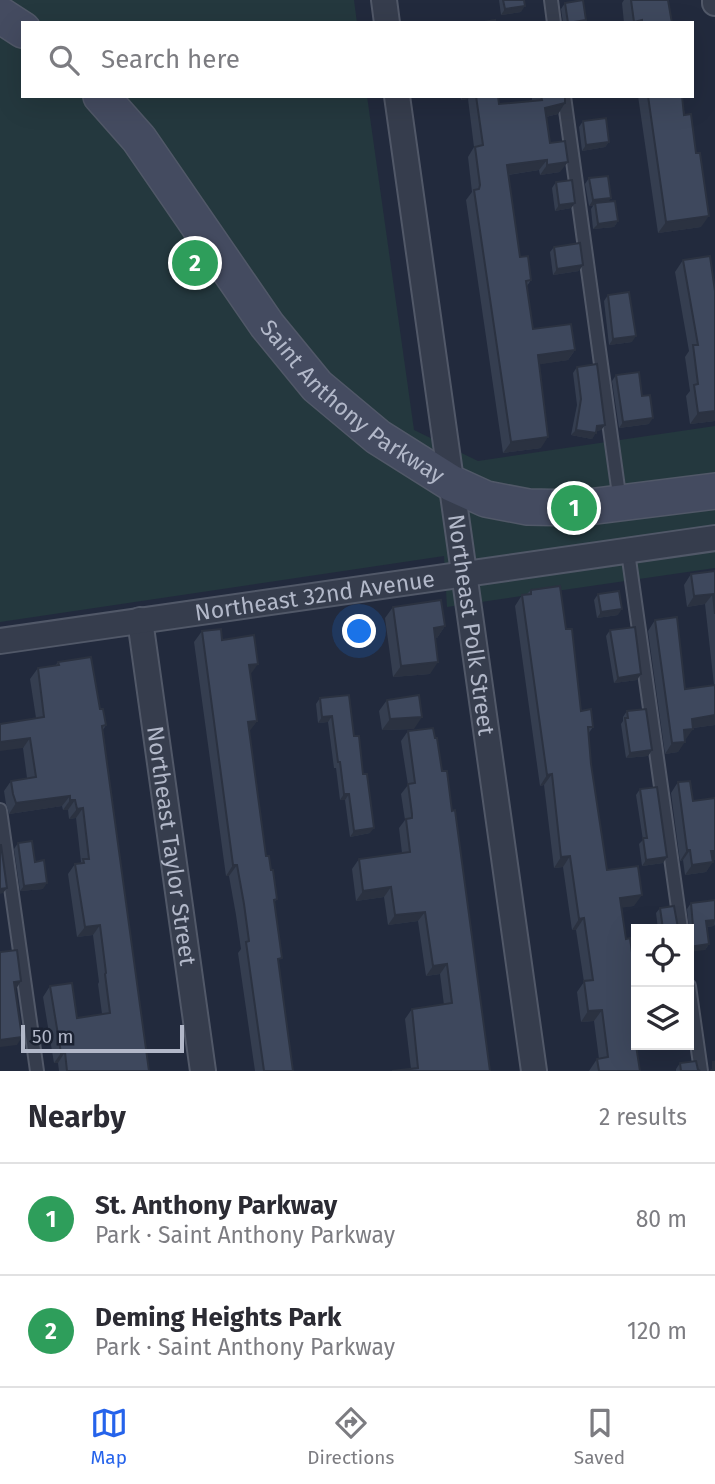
<!DOCTYPE html>
<html lang="en">
<head>
<meta charset="utf-8">
<style>
  :root { --surface:#fff; --page:#f7f7f7; --text:#2b2b33; --muted:#7c7c81; --line:#e1e1e2; --accent:#2563eb }
  body { margin:0; font-family:"Fira Sans",sans-serif; background:var(--page); color:var(--text) }
  .controls { position:absolute; right:21px; bottom:21px; display:grid; overflow:hidden; border-radius:0px; box-shadow:0 7px 28px #0002 }
  .controls button { width:63px; height:63px; display:grid; place-items:center; padding:0; border:0; border-bottom:2px solid var(--line); background:var(--surface); color:var(--text); font:35px sans-serif }
  .scale { position:absolute; left:21px; bottom:18px; width:163px; box-sizing:border-box; padding-left:7px; border:4px solid #b2b8c9; border-top:0; font-size:19px; line-height:24px; white-space:nowrap; color:#b2b8c9; -webkit-text-stroke:5px #1b2232; paint-order:stroke }
  .you { position:absolute; left:360px; top:632px; width:24px; height:24px; margin:-18px; border:5px solid #fff; border-radius:50%; background:#1a73e8; box-shadow:0 0 0 10px #1a73e833 }
  .badge { display:grid; place-items:center; width:46px; height:46px; border-radius:50%; background:var(--accent); color:#fff; font-size:23px; font-weight:700 }
  .pin { position:absolute; translate:-50% -50%; border:4px solid #fff; box-shadow:0 2px 7px #0006 }
  .list { margin:0; padding:0; list-style:none }
  h2 { display:flex; justify-content:space-between; align-items:center; height:91px; margin:0; padding:0 28px; font-size:30px }
  h2 small { font-size:23px; font-weight:400; color:var(--muted) }
  .list li { display:grid; grid-template-columns:46px 1fr auto; gap:21px; align-items:center; box-sizing:border-box; height:112px; padding:0 28px; border-top:2px solid var(--line) }
  .list b { display:block; font-size:26px; white-space:nowrap }
  .list p { margin:0; font-size:23px; white-space:nowrap; color:var(--muted) }
  .list em { font-size:23px; font-style:normal; color:var(--muted) }
  .icon { flex:none; width:38px; height:38px; fill:none; stroke:currentColor; stroke-width:2; stroke-linecap:round; stroke-linejoin:round }
  .map { position:relative; flex:none; width:715px; height:1071px; overflow:hidden }
  .search { position:absolute; background:var(--surface); box-shadow:0 7px 28px #0002; left:21px; right:21px; top:21px; height:77px; display:flex; align-items:center; gap:18px; box-sizing:border-box; padding:0 24px; border-radius:0px; color:var(--muted); font-size:26px }
  .sheet { height:315px; background:var(--surface) }
  nav { display:flex; justify-content:space-around; align-items:center; box-sizing:border-box; height:98px; border-top:2px solid var(--line); background:var(--surface); font-size:19px; color:var(--muted) }
  nav a { display:grid; justify-items:center; gap:4px }
  nav .on { color:var(--accent) }
  .map>svg:first-child { display:block }
  .green { fill:#24383e }
  .lines { fill:none; stroke-linecap:round; stroke-linejoin:round }
  .lane-casing { stroke:#515868; stroke-width:16 }
  .street-casing { stroke:#515868; stroke-width:28 }
  .secondary-casing { stroke:#515868; stroke-width:38 }
  .lane { stroke:#363d4d; stroke-width:12 }
  .street { stroke:#363d4d; stroke-width:24 }
  .secondary { stroke:#444b60; stroke-width:35 }
  .wall { fill:#353e50 }
  .shaded-wall { fill:#2b3241 }
  .building { fill:#3e485d; stroke:#2b3241; stroke-width:2 }
  .labels { text-anchor:middle; dominant-baseline:central; stroke-width:6; stroke-linejoin:round; paint-order:stroke }
  .street-label { font-size:23px; fill:#b2b8c9; stroke:#1b2232 }
</style>
</head>
<body>
<div class="map">
<svg width="715" height="1071" viewBox="0 0 715 1071">
  <rect width="100%" height="100%" fill="#222a3d"/>
  <polygon class="green" points="0,0 354,0 357,23 23,23 23,96 367,96 414,430 478,461 715,426 715,568 447,607 444,556 0,622"/>
  <g class="lines">
    <g class="lane-casing">
      <g id="lane">
        <polyline points="551,0 554,23"/>
        <polyline points="564,96 620,502"/>
        <polyline points="628,552 681,929"/>
        <polyline points="0,810 37,1071"/>
        <polyline points="689,986 701,1071"/>
      </g>
    </g>
    <g class="street-casing">
      <g id="street">
        <polyline points="384,0 387,23"/>
        <polyline points="715,0 715,3"/>
        <path id="s1" d="M397,96L534,1071"/>
        <path id="s2" d="M140,620L203,1071"/>
        <path id="s3" d="M0,641L715,538"/>
      </g>
    </g>
    <g class="secondary-casing">
      <g id="secondary">
        <polyline points="0,15 23,30"/>
        <path id="s4" d="M101,96L139,139L267,325L317,386L378,437L451,483L486,499L528,507L580,508L715,491"/>
      </g>
    </g>
    <use href="#lane" class="lane"/>
    <use href="#street" class="street"/>
    <use href="#secondary" class="secondary"/>
  </g>
  <g class="wall">
    <polygon points="499,0 524,0 521,12 501,15"/>
    <polygon points="624,0 668,0 672,23 624,23 622,3"/>
    <polygon points="565,3 586,20 584,23 563,23 561,9"/>
    <polygon points="460,96 498,96 499,104 532,101 532,96 565,96 565,103 558,114 546,117 550,143 560,172 540,175 539,170 508,175 520,257 531,280 527,286 533,329 575,350 568,360 539,364 541,448 503,453 466,200 472,192 468,157 474,147 468,99 461,100"/>
    <polygon points="638,96 682,96 701,227 658,233"/>
    <polygon points="583,121 609,142 605,147 582,151 579,127"/>
    <polygon points="589,178 608,202 618,221 614,227 593,229 591,209 593,206 589,206 585,184"/>
    <polygon points="556,182 575,203 571,208 555,211 552,188"/>
    <polygon points="554,247 579,271 553,275 550,252"/>
    <polygon points="683,260 715,421 690,424 686,396 690,391 685,357 689,351 675,272"/>
    <polygon points="608,295 632,342 609,345 604,301"/>
    <polygon points="577,367 605,425 601,430 596,431 592,439 571,435 577,405 573,373"/>
    <polygon points="616,375 642,396 649,424 619,428 612,381"/>
    <polygon points="715,571 715,725 693,728 685,739 678,752 665,754 648,631 655,620 685,689 714,685 705,604 687,607 684,585 691,574"/>
    <polygon points="531,590 566,629 581,711 593,727 588,734 591,764 607,870 634,906 622,907 636,1045 639,1045 637,1049 640,1071 589,1071 597,1059 599,1059 594,1021 581,1022 577,992 584,982 576,930 572,930 563,867 554,868 544,785 540,786 515,606 522,595 527,594"/>
    <polygon points="598,594 618,615 597,618 594,600"/>
    <polygon points="393,607 445,626 437,638 435,638 430,674 393,677 385,618"/>
    <polygon points="610,630 637,680 614,683 606,636"/>
    <polygon points="202,631 222,640 250,674 257,721 249,731 266,856 277,899 274,903 279,963 293,1071 255,1071 238,953 241,949 236,915 229,876 226,876 194,642"/>
    <polygon points="58,662 100,709 106,725 103,730 149,1071 59,1071 58,1063 54,1063 43,997 50,986 77,1018 102,1014 98,984 99,982 93,935 77,937 68,874 75,864 80,863 81,862 76,818 69,819 68,810 63,810 62,806 9,814 6,804 4,791 11,781 27,778 23,748 36,718 30,679 38,668 55,666"/>
    <polygon points="320,698 354,736 370,833 350,837 345,800 340,800 336,768 334,768 328,722 318,723 316,704"/>
    <polygon points="387,700 414,729 382,730 379,711"/>
    <polygon points="627,711 652,750 648,756 626,758 621,724 623,721 623,717"/>
    <polygon points="408,731 435,738 452,811 490,1071 411,1069 405,1019 412,1009 444,1005 440,974 426,976 418,921 388,925 384,897 356,901 352,869 359,859 402,853 399,828 405,820 401,794 408,785 401,741"/>
    <polygon points="678,782 693,801 713,860 706,872 685,875 683,860 680,861 671,793"/>
    <polygon points="640,789 663,863 642,866 639,844 643,840 636,795"/>
    <polygon points="18,843 35,862 43,889 20,891 14,849"/>
    <polygon points="715,900 715,924 714,926 706,927 709,944 705,950 689,929 687,909 691,903"/>
    <polygon points="660,908 678,928 680,929 658,929 656,913"/>
    <polygon points="680,1063 698,1070 700,1071 676,1071 676,1069"/>
  </g>
  <g class="shaded-wall">
    <polygon points="525,6 521,12 501,15 505,9"/>
    <polygon points="463,96 470,96 468,99 461,100"/>
    <polygon points="565,103 558,114 537,119 545,108"/>
    <polygon points="609,142 605,147 582,151 586,145"/>
    <polygon points="547,160 539,170 499,176 507,165"/>
    <polygon points="568,162 560,172 540,175 547,165"/>
    <polygon points="611,198 607,204 595,203 593,206 589,206 593,200"/>
    <polygon points="575,203 571,208 555,211 559,205"/>
    <polygon points="709,216 701,227 658,233 666,222"/>
    <polygon points="618,221 614,227 593,229 598,224"/>
    <polygon points="583,265 579,271 553,275 557,269"/>
    <polygon points="636,336 632,342 609,345 613,339"/>
    <polygon points="575,350 568,360 530,366 538,355"/>
    <polygon points="715,411 715,421 690,424 698,413"/>
    <polygon points="653,418 649,424 619,428 623,422"/>
    <polygon points="605,425 601,430 593,432 597,426"/>
    <polygon points="576,430 596,433 592,439 571,435"/>
    <polygon points="548,437 541,448 503,453 511,442"/>
    <polygon points="713,594 705,604 687,607 694,596"/>
    <polygon points="622,609 618,615 597,618 601,612"/>
    <polygon points="445,626 437,638 426,639 434,628"/>
    <polygon points="438,662 430,674 393,677 401,666"/>
    <polygon points="258,664 250,675 249,665"/>
    <polygon points="641,674 637,680 614,683 618,678"/>
    <polygon points="715,715 715,725 685,729 692,719"/>
    <polygon points="332,716 328,722 318,723 322,717"/>
    <polygon points="422,717 414,729 382,730 390,719"/>
    <polygon points="257,721 249,732 248,722"/>
    <polygon points="693,729 686,739 676,740 684,730"/>
    <polygon points="30,738 23,748 0,751 0,742"/>
    <polygon points="685,742 678,752 665,754 672,743"/>
    <polygon points="652,750 648,756 626,758 630,753"/>
    <polygon points="552,774 544,785 540,786 547,775"/>
    <polygon points="344,794 349,794 345,800 340,800"/>
    <polygon points="70,796 62,806 9,814 16,803"/>
    <polygon points="70,800 75,800 68,810 63,810"/>
    <polygon points="83,808 76,818 69,819 77,809"/>
    <polygon points="374,828 370,833 350,837 354,831"/>
    <polygon points="687,850 690,850 683,860 680,861"/>
    <polygon points="711,851 715,851 715,860 704,862"/>
    <polygon points="570,856 563,867 554,868 561,857"/>
    <polygon points="667,857 663,863 642,866 646,860"/>
    <polygon points="713,862 706,872 685,875 692,865"/>
    <polygon points="233,865 237,865 229,876 226,876"/>
    <polygon points="47,883 43,889 20,891 24,886"/>
    <polygon points="391,887 384,897 356,901 363,891"/>
    <polygon points="7,888 3,893 0,894 0,889"/>
    <polygon points="642,895 634,906 613,909 620,898"/>
    <polygon points="425,912 418,921 388,925 395,915"/>
    <polygon points="584,918 576,930 572,930 579,919"/>
    <polygon points="715,920 714,926 702,927 706,921"/>
    <polygon points="100,925 93,935 77,937 85,927"/>
    <polygon points="709,944 705,950 689,952 689,947"/>
    <polygon points="447,964 440,974 426,976 433,966"/>
    <polygon points="21,981 16,989 9,990 14,982"/>
    <polygon points="602,1010 594,1021 581,1022 588,1011"/>
    <polygon points="22,1037 17,1045 0,1047 0,1040"/>
    <polygon points="65,1052 58,1063 54,1063 61,1053"/>
  </g>
  <g class="building">
    <polygon points="503,0 524,0 525,6 505,9"/>
    <polygon points="583,0 586,20 568,23 565,3"/>
    <polygon points="631,0 668,0 672,23 642,23 642,20 634,22"/>
    <polygon points="495,20 495,23 479,23"/>
    <polygon points="476,96 498,96 499,104 542,100 541,96 565,96 565,103 545,108 550,143 565,141 568,162 547,165 547,160 507,165 520,257 528,256 531,280 526,281 533,329 571,324 575,350 538,355 548,437 511,442 474,190 479,189 480,185 475,147 483,145"/>
    <polygon points="648,96 682,96 684,115 691,114 696,153 700,153 709,216 666,222"/>
    <polygon points="606,118 609,142 586,145 583,121"/>
    <polygon points="608,176 611,198 593,200 589,178"/>
    <polygon points="572,180 575,203 559,205 556,182"/>
    <polygon points="615,201 618,221 598,224 595,203"/>
    <polygon points="580,243 583,265 557,269 554,247"/>
    <polygon points="710,256 715,291 715,411 698,413 694,385 698,384 693,345 698,345 683,260"/>
    <polygon points="629,292 636,336 613,339 608,295"/>
    <polygon points="597,364 605,425 597,426 596,433 576,430 581,399 577,367"/>
    <polygon points="639,372 642,396 650,395 653,418 623,422 616,375"/>
    <polygon points="715,571 715,614 713,594 694,596 691,574"/>
    <polygon points="560,586 566,629 572,629 581,711 591,709 593,727 588,727 591,764 607,870 638,866 642,895 620,898 626,939 630,938 636,982 636,1039 635,1039 640,1071 599,1071 597,1059 608,1057 602,1010 588,1011 584,981 593,980 584,918 579,919 570,856 561,857 552,774 547,775 522,595 531,594 531,590"/>
    <polygon points="619,591 622,609 601,612 598,594"/>
    <polygon points="441,600 445,626 434,628 438,662 401,666 393,607"/>
    <polygon points="677,617 685,689 715,685 715,715 692,719 693,729 684,730 685,742 672,743 655,620"/>
    <polygon points="635,627 641,674 618,678 610,630"/>
    <polygon points="221,629 222,640 254,635 258,664 249,665 257,721 248,722 266,856 269,856 271,870 273,870 277,899 274,900 282,958 278,959 293,1071 264,1071 246,942 249,941 244,904 237,865 233,865 202,631"/>
    <polygon points="91,657 100,709 103,709 106,725 102,726 107,763 149,1071 67,1071 65,1052 61,1053 50,986 72,983 77,1018 110,1013 105,974 106,973 100,925 85,927 75,864 84,863 83,859 89,859 83,808 77,809 75,800 70,800 70,796 16,803 13,794 11,781 36,777 30,738 0,742 0,724 44,717 38,668 59,665 58,662"/>
    <polygon points="349,695 354,736 359,736 363,774 367,774 374,828 354,831 349,794 344,794 340,762 338,762 332,716 322,717 320,698"/>
    <polygon points="419,695 422,717 390,719 387,700"/>
    <polygon points="646,709 652,750 630,753 625,718 628,718 627,711"/>
    <polygon points="433,728 435,738 437,738 442,771 447,771 452,811 455,810 490,1071 392,1071 418,1068 412,1009 452,1003 447,964 433,966 425,912 395,915 391,887 363,891 359,859 410,852 406,819 412,818 412,814 408,784 415,783 408,731"/>
    <polygon points="690,781 693,801 715,798 715,851 711,851 713,862 692,865 690,850 687,850 678,782"/>
    <polygon points="657,787 667,857 646,860 643,838 647,838 640,789"/>
    <polygon points="32,841 35,862 44,860 47,883 24,886 18,843"/>
    <polygon points="0,845 1,845 7,888 0,889"/>
    <polygon points="715,900 715,920 706,921 709,944 689,947 689,929 693,926 691,903"/>
    <polygon points="674,906 678,928 680,929 663,929 660,908"/>
    <polygon points="17,950 21,981 14,982 22,1037 0,1040 0,952"/>
    <polygon points="696,1061 698,1070 700,1071 681,1071 680,1063"/>
    <polygon points="713,1062 715,1062 715,1071 710,1071 713,1069"/>
  </g>
  <g class="labels">
    <g class="street-label">
      <text stroke="none"><textPath href="#s4" startOffset="399">Saint Anthony Parkway</textPath></text>
      <text stroke="none"><textPath href="#s3" startOffset="318">Northeast 32nd Avenue</textPath></text>
      <text stroke="none"><textPath href="#s1" startOffset="534">Northeast Polk Street</textPath></text>
      <text stroke="none"><textPath href="#s2" startOffset="228">Northeast Taylor Street</textPath></text>
    </g>
  </g>
</svg>
<div class="controls">
<button><svg class="icon" aria-label="locate" viewBox="0 0 24 24"><circle cx="12" cy="12" r="6"/><path d="M12 2v4M12 18v4M2 12h4M18 12h4"/></svg></button>
<button><svg class="icon" aria-label="layers" viewBox="0 0 24 24"><path d="M12 4l9 5-9 5-9-5zM3 14l9 5 9-5"/></svg></button>
</div>
<div class="scale">50 m</div>
<div class="you"></div>
<div class="pin badge" style="left:574px;top:508px;background:#2e9e5b">1</div>
<div class="pin badge" style="left:195px;top:263px;background:#2e9e5b">2</div>
<div class="search"><svg class="icon" aria-label="search" viewBox="0 0 24 24"><circle cx="10" cy="10" r="6"/><path d="M15 15l6 6"/></svg>Search here</div>
</div>
<section class="sheet">
<h2>Nearby<small>2 results</small></h2>
<ul class="list">
<li><span class="badge" style="background:#2e9e5b">1</span><div><b>St. Anthony Parkway</b><p>Park · Saint Anthony Parkway</p></div><em>80 m</em></li>
<li><span class="badge" style="background:#2e9e5b">2</span><div><b>Deming Heights Park</b><p>Park · Saint Anthony Parkway</p></div><em>120 m</em></li>
</ul>
</section>
<nav>
<a class="on"><svg class="icon" aria-label="map" viewBox="0 0 24 24"><path d="M3 6l6-2 6 2 6-2v14l-6 2-6-2-6 2zM9 4v14M15 6v14"/></svg>Map</a>
<a><svg class="icon" aria-label="directions" viewBox="0 0 24 24"><path d="M12 3l9 9-9 9-9-9zM9 14v-3h6M13 9l2 2-2 2"/></svg>Directions</a>
<a><svg class="icon" aria-label="saved" viewBox="0 0 24 24"><path d="M7 4h10v16l-5-4-5 4z"/></svg>Saved</a>
</nav>
</body>
</html>
